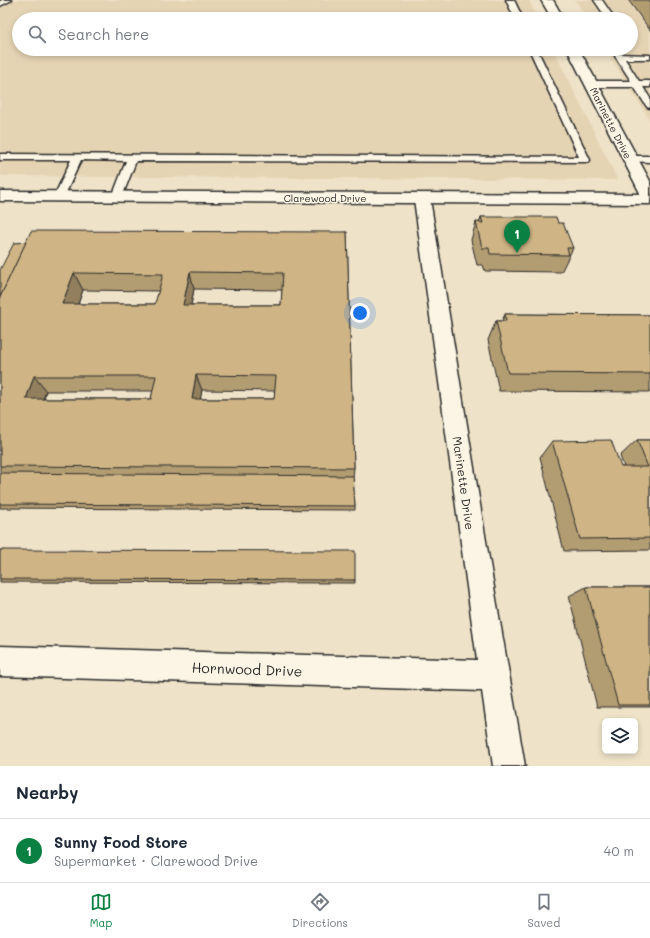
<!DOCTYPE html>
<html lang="en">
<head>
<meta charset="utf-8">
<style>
  :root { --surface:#fff; --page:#f2f2f3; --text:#1f2937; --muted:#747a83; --line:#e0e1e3; --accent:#0b8043 }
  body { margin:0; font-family:Mali,sans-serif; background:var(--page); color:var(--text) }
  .controls { position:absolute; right:12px; bottom:12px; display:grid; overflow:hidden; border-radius:6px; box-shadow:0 2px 6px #0003 }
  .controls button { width:36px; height:36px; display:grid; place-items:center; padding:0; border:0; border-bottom:1px solid var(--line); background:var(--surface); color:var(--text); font:20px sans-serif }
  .you { position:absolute; left:360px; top:313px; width:14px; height:14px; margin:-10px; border:3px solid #fff; border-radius:50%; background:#1a73e8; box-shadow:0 0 0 6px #1a73e833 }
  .badge { display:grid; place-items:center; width:26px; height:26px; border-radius:50%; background:var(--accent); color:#fff; font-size:13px; font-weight:700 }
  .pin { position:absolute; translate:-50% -33px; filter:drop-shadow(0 1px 2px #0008) }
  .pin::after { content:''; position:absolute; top:21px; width:14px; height:12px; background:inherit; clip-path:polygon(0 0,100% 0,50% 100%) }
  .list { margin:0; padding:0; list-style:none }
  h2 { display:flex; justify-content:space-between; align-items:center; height:52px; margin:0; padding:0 16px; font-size:17px }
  h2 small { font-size:13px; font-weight:400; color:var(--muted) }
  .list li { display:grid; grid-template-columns:26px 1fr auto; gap:12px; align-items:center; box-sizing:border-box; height:64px; padding:0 16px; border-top:1px solid var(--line) }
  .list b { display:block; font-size:15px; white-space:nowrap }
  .list p { margin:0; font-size:13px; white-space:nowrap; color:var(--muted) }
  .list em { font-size:13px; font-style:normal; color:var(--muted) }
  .icon { flex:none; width:22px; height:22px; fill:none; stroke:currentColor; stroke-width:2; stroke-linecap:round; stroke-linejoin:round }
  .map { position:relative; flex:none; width:650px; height:766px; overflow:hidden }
  .search { position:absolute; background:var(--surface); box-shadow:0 2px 6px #0003; left:12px; right:12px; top:12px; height:44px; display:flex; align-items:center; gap:10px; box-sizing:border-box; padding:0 14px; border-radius:22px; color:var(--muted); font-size:15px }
  .sheet { height:116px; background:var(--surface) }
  nav { display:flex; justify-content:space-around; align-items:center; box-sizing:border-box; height:56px; border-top:1px solid var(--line); background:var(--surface); font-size:11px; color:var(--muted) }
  nav a { display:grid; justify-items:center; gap:2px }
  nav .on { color:var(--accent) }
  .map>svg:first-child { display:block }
  .built { fill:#e5d4b4 }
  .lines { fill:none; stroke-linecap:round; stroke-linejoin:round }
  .service-casing { stroke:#2b2b2b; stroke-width:3 }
  .minor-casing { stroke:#2b2b2b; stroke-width:3 }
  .tertiary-casing { stroke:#2b2b2b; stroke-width:3 }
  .service { fill:#fcf5e5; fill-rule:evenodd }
  .minor { fill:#fcf5e5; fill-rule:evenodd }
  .tertiary { fill:#fcf5e5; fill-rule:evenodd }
  .wall { fill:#b29c72; stroke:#2b2b2b; fill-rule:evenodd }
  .shaded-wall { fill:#917f5d; stroke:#2b2b2b }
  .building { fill:#cfb585; stroke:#2b2b2b; fill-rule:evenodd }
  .labels { text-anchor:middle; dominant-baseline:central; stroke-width:3; stroke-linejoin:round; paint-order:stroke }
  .far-street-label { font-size:10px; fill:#2b2b2b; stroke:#fcf5e5 }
  .street-label { font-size:12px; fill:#2b2b2b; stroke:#fcf5e5 }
  .near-street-label { font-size:14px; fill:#2b2b2b; stroke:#fcf5e5 }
</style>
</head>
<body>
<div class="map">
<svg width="650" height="766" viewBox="0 0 650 766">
  <rect width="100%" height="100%" fill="#eee2c8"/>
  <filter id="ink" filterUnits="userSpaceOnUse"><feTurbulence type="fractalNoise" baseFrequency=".025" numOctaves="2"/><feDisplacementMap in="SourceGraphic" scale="8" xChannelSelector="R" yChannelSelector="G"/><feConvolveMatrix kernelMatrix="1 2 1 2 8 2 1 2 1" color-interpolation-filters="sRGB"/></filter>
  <g filter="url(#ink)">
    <g class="built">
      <polygon points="0,0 529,0 538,19 19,19 19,49 553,49 618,180 0,176"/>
      <polygon points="575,0 650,0 650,120 605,49 631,49 631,19 587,19"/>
    </g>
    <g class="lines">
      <g class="service-casing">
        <g id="service">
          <polygon points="2,0 12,0 0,6 0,1"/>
          <polygon points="506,0 514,0 523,19 515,19"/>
          <polygon points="594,0 602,0 615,19 607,19"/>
          <polygon points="529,49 537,49 590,160 589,162 136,161 122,197 117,200 112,197 126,161 81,160 64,197 59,200 54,197 71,160 0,160 0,154 579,157"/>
          <polygon points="616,54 650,55 650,59 625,59 639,81 650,81 650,87 643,87 650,98 650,108 647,107 634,87 591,87 587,84 591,81 631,81 615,56"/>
          <polygon points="630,156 650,156 650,162 626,161 625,159"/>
        </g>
      </g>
      <g class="minor-casing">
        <g id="minor">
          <polygon points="541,0 553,0 564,19 552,19"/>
          <polygon points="567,49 579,49 650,181 650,202 644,201 642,197"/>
          <polygon points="422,194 428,195 430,199 486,541 525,766 493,766 482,691 0,676 0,646 477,660 414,199 416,195"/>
        </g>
      </g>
      <g class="tertiary-casing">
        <polygon id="tertiary" points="0,191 650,194 650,204 0,201"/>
      </g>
      <use href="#service" class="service"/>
      <use href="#minor" class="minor"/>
      <use href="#tertiary" class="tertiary"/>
    </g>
    <g class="wall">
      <polygon points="630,0 650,0 650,30 629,1"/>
      <polygon points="481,217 558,223 573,248 561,272 485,271 483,265 477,265 471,240 476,222 479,223"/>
      <path d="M347,232L354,468L353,476L355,506V510L0,508V270ZM194,289L282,290L281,305H191ZM83,290L159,291L155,304H78ZM202,390L275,391L274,399H200ZM46,391H153L151,399H44Z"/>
      <polygon points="505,314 650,315 650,392 499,391 488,340 496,321 502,321"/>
      <polygon points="637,440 650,440 650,550 564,551 540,457 552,441 621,467 624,467 620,456"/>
      <polygon points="0,550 355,580 355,583 0,582"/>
      <polygon points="586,587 650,587 650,707 597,707 569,596"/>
    </g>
    <g class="shaded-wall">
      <polygon points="190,272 194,289 188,321 183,305"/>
      <polygon points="74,273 83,290 72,321 62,304"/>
      <polygon points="196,375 202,390 198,413 192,399"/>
      <polygon points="34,376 46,391 38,414 26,399"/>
    </g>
    <g class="building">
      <polygon points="481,217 556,217 558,223 563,223 573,248 567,248 569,255 490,254 489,248 482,248 476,222 483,223"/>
      <path d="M31,231L347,232L354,468L0,466V297ZM190,272L283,273L281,305H183ZM74,273L163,274L155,304H62ZM196,375L276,376L274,399H192ZM34,376H156L151,399H26Z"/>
      <polygon points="26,242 0,297 0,270 14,243"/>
      <polygon points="505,314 650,315 650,374 508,373 496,321 506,321"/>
      <polygon points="611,440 621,467 648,467 637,440 650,440 650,538 580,539 552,441"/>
      <polygon points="0,473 353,476 355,506 0,504"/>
      <polygon points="0,550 355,551 355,580 0,579"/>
      <polygon points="586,587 650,587 650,705 618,705"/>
    </g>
  </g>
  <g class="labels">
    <g class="far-street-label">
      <text transform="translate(611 123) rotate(63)">Marinette Drive</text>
      <text x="325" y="198">Clarewood Drive</text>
    </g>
    <g class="street-label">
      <text transform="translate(464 483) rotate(82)">Marinette Drive</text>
    </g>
    <g class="near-street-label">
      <text transform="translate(247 669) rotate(2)">Hornwood Drive</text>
    </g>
  </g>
</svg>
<div class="controls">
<button><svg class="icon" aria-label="layers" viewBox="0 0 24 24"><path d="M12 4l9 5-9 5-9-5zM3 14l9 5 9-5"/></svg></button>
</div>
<div class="you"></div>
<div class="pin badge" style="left:517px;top:253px">1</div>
<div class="search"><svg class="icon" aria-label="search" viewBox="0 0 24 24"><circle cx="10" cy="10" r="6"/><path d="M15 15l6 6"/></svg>Search here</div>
</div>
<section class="sheet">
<h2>Nearby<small></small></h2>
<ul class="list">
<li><span class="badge">1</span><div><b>Sunny Food Store</b><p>Supermarket · Clarewood Drive</p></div><em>40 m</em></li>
</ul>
</section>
<nav>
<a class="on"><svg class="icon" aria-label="map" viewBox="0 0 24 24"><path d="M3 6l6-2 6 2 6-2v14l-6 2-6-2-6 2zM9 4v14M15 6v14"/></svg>Map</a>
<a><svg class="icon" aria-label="directions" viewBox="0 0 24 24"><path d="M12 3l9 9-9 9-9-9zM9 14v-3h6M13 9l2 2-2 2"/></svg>Directions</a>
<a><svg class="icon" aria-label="saved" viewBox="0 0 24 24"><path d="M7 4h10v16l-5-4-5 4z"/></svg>Saved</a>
</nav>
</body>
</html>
